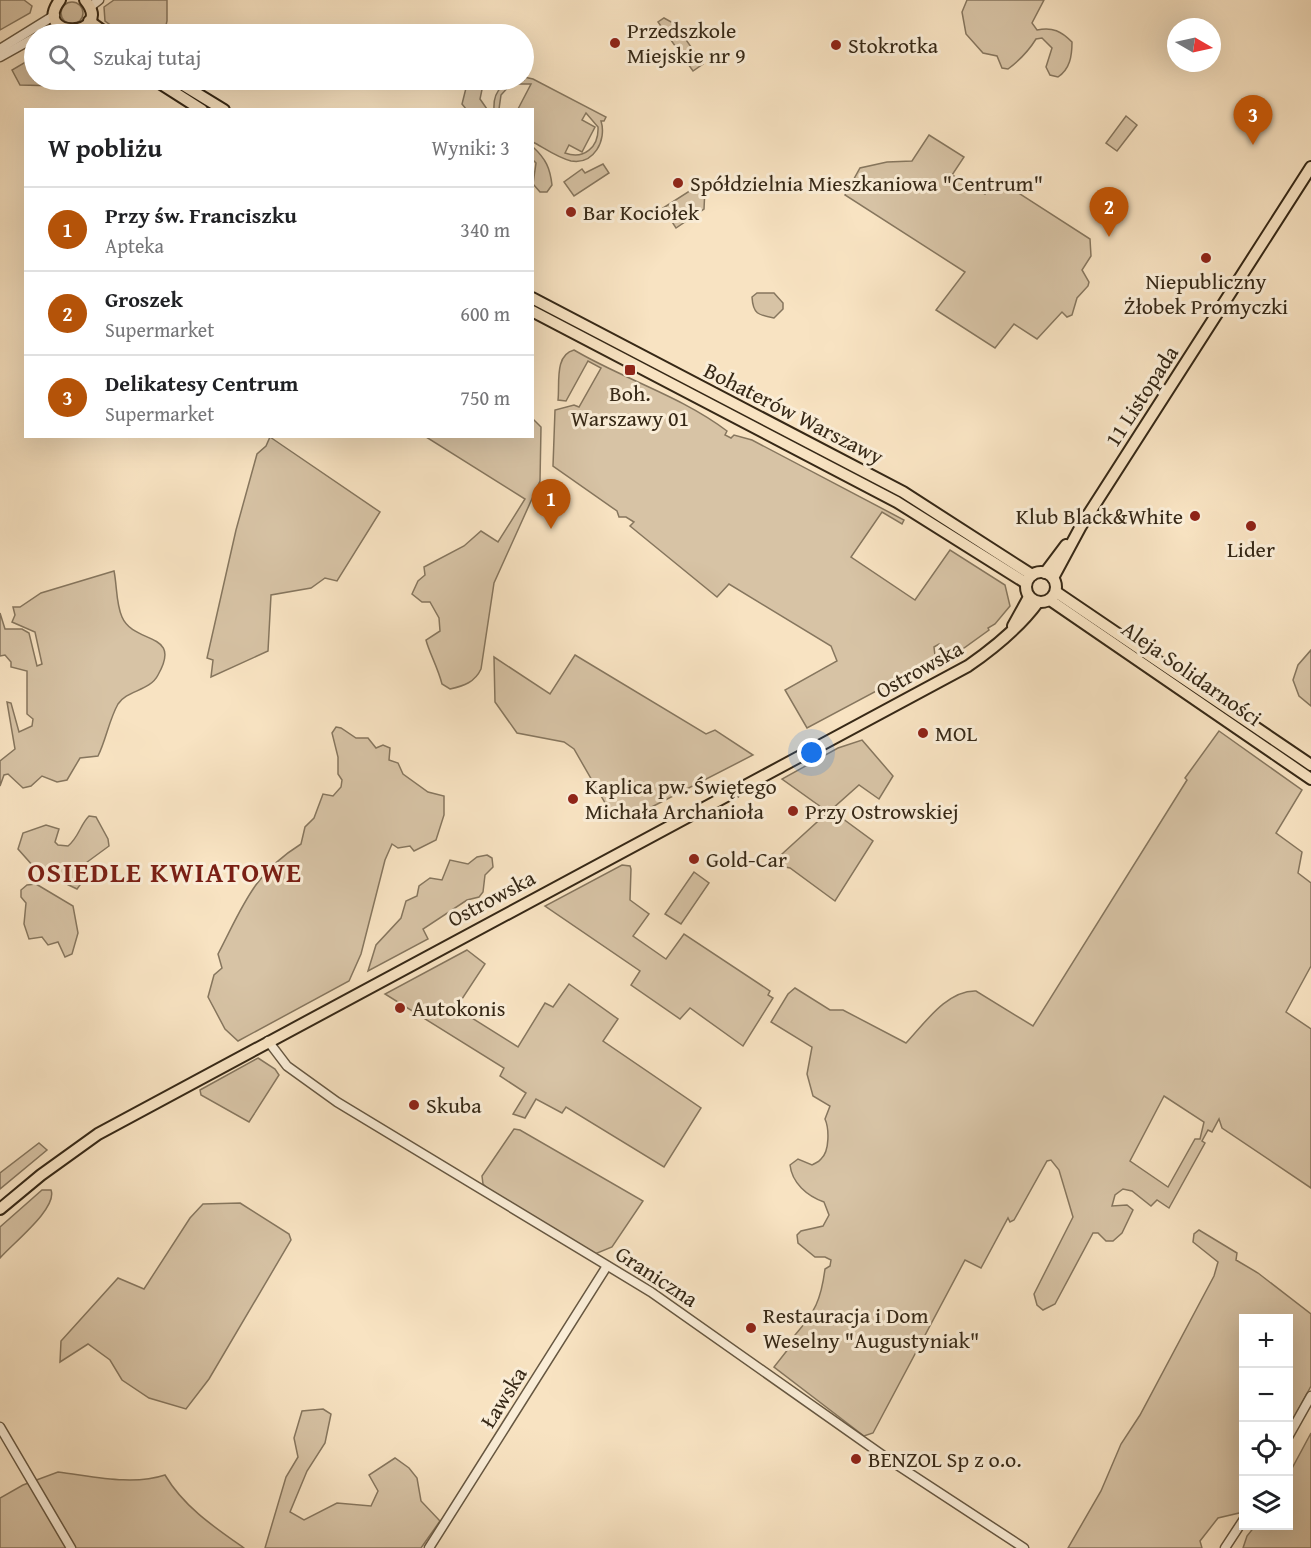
<!DOCTYPE html>
<html lang="pl">
<head>
<meta charset="utf-8">
<style>
  :root { --surface:#fff; --page:#f2f2f2; --text:#202124; --muted:#757577; --line:#e0e0e0; --accent:#b45309 }
  body { margin:0; font-family:"Gentium Book Plus",serif; background:var(--page); color:var(--text) }
  .controls { position:absolute; right:18px; bottom:18px; display:grid; overflow:hidden; border-radius:0px; box-shadow:0 6px 24px #0002 }
  .controls button { width:54px; height:54px; display:grid; place-items:center; padding:0; border:0; border-bottom:2px solid var(--line); background:var(--surface); color:var(--text); font:30px sans-serif }
  .compass { position:absolute; left:1167px; top:18px; width:54px; height:54px; border-radius:50%; background:var(--surface); box-shadow:0 6px 24px #0002; rotate:99deg }
  .you { position:absolute; left:812px; top:753px; width:21px; height:21px; margin:-15px; border:4px solid #fff; border-radius:50%; background:#1a73e8; box-shadow:0 0 0 9px #1a73e833 }
  .badge { display:grid; place-items:center; width:39px; height:39px; border-radius:50%; background:var(--accent); color:#fff; font-size:20px; font-weight:700 }
  .pin { position:absolute; translate:-50% -50px; filter:drop-shadow(0 2px 3px #0008) }
  .pin::after { content:''; position:absolute; top:32px; width:21px; height:18px; background:inherit; clip-path:polygon(0 0,100% 0,50% 100%) }
  .list { margin:0; padding:0; list-style:none }
  h2 { display:flex; justify-content:space-between; align-items:center; height:78px; margin:0; padding:0 24px; font-size:26px }
  h2 small { font-size:20px; font-weight:400; color:var(--muted) }
  .list li { display:grid; grid-template-columns:39px 1fr auto; gap:18px; align-items:center; box-sizing:border-box; height:84px; padding:0 24px; border-top:2px solid var(--line) }
  .list b { display:block; font-size:22px; white-space:nowrap }
  .list p { margin:0; font-size:20px; white-space:nowrap; color:var(--muted) }
  .list em { font-size:20px; font-style:normal; color:var(--muted) }
  .icon { flex:none; width:33px; height:33px; fill:none; stroke:currentColor; stroke-width:2; stroke-linecap:round; stroke-linejoin:round }
  .map { position:relative; flex:none; width:1311px; height:1548px; overflow:hidden }
  .search { position:absolute; background:var(--surface); box-shadow:0 6px 24px #0002; left:24px; top:24px; width:510px; height:66px; display:flex; align-items:center; gap:15px; box-sizing:border-box; padding:0 21px; border-radius:33px; color:var(--muted); font-size:22px }
  .panel { position:absolute; background:var(--surface); box-shadow:0 6px 24px #0002; left:24px; top:108px; width:510px; height:330px; border-radius:0px }
  .map>svg:first-child { display:block }
  .green { fill:#d7c3a5; stroke:#86765e; stroke-width:1.5; fill-rule:evenodd }
  .lines { fill:none; stroke-linecap:round; stroke-linejoin:round }
  .minor-casing { stroke:#665741; stroke-width:11 }
  .major-casing { stroke:#362816; stroke-width:14 }
  .minor { stroke:#faedd7; stroke-width:8 }
  .major { stroke:#f8e3c2; stroke-width:10 }
  .poi-dot { fill:#8f2418; stroke:#faedd7; stroke-width:2 }
  .labels { text-anchor:middle; dominant-baseline:central; stroke-width:6; stroke-linejoin:round; paint-order:stroke }
  .poi-label { font-size:22px; fill:#362816; stroke:#faedd7; text-anchor:start }
  .street-label { font-size:22px; fill:#362816; stroke:#faedd7 }
  .district-label { font-size:28px; font-weight:bold; letter-spacing:1.5px; fill:#7a1f14; stroke:#faedd7 }
</style>
</head>
<body>
<div class="map">
<svg width="1311" height="1548" viewBox="0 0 1311 1548">
  <rect width="100%" height="100%" fill="#f8e3c2"/>
  <filter id="stains"><feTurbulence type="fractalNoise" baseFrequency=".00333" numOctaves="4"/><feColorMatrix values="0 0 0 0 .2 0 0 0 0 .09 0 0 0 0 .02 0 0 0 .5 -.17"/></filter>
  <radialGradient id="worn" r=".72"><stop offset=".6" stop-color="#630" stop-opacity="0"/><stop offset="1" stop-color="#630" stop-opacity=".3"/></radialGradient>
  <g class="green">
    <polygon points="0,0 24,0 32,6 30,13 0,30"/>
    <polygon points="114,0 167,0 167,21 164,34 123,34 105,21 104,7"/>
    <path d="M967,0H1044L1032,23L1037,30C1053,27 1061,31 1072,42C1072,56 1070,69 1058,77L1050,75L1046,67L1052,48L1042,38L1036,39C1028,52 1020,60 1008,69L1002,68L997,56L983,53L966,34L962,12Z"/>
    <circle cx="72" cy="13" r="11"/>
    <polygon points="664,18 675,24 703,64 693,71 658,22"/>
    <polygon points="34,57 34,80 70,80 59,86 20,85 12,70"/>
    <path d="M524,77L533,79L606,117L604,121H601C607,140 594,165 571,161C558,158 544,148 533,142L532,110L518,109L531,84H511L501,95L499,109H494C493,89 505,80 524,80ZM586,113L598,127C599,147 584,160 565,153L569,145L582,152L595,127L582,120Z"/>
    <polygon points="468,80 484,80 480,99 487,109 466,109 462,104"/>
    <polygon points="1126,116 1137,125 1117,151 1106,143"/>
    <polygon points="929,135 964,157 952,175 985,194 1000,181 1090,239 1091,256 1082,270 1089,282 1088,286 1077,298 1072,315 1067,317 1062,312 1037,339 1014,324 995,348 936,310 965,272 845,195 860,168 887,162 912,161"/>
    <path d="M533,147C546,159 550,168 552,185L547,192H540L533,184L536,163L533,160Z"/>
    <polygon points="603,164 609,173 574,196 564,182 582,169 585,173"/>
    <polygon points="702,183 705,188 704,209 676,228 663,208"/>
    <path d="M757,293H774L783,303V309L774,318C758,315 753,314 752,297Z"/>
    <path d="M574,350C623,379 681,396 727,431L725,435L731,438L734,435L752,440L904,520L902,524L882,512L851,557L915,600L950,550L1005,585L1010,606L995,624L988,628L989,630L939,666L943,654L939,644L934,647L935,656L929,663L807,728L785,690L837,661L831,646L729,584L717,597L630,526L634,522L626,517H619L617,511L553,466L555,410L574,405L579,407L601,368L588,361L566,401L558,400C560,384 554,355 574,350Z"/>
    <path d="M533,419L541,427L540,481L494,583L481,669C475,682 464,686 450,689L442,684C438,668 429,652 426,640L440,631L439,618L430,602H422L412,594L418,581L425,575L424,567L464,546L481,531L498,542L525,499L426,437L532,436Z"/>
    <polygon points="270,437 380,512 337,581 325,578 311,588 271,595 268,651 211,677 213,660 207,658 236,530 257,454 266,446"/>
    <path d="M114,571C117,585 116,604 122,617C134,645 183,631 158,675C150,691 127,690 118,704C109,720 106,740 98,756L80,758L67,780L57,782L42,776L31,786L23,788L8,774L4,775L0,786V761L15,749L7,702L11,703L19,732L32,726L33,719L27,714V671L11,667V662L5,655L0,656V613L5,629H22L29,633L37,666L42,664L35,632L12,622L15,615L13,607H20L41,593Z"/>
    <polygon points="1311,650 1311,706 1299,696 1293,680 1298,665"/>
    <polygon points="575,655 706,734 715,730 753,755 638,814 617,818 612,815 574,749 564,742 517,733 495,702 494,657 550,694"/>
    <path d="M336,727L341,728L356,738H368L376,748L383,745L390,748L389,760L398,763L403,774L428,792L444,796V815L436,840L414,851L410,846L398,848L392,844L385,860L361,954L349,981L238,1041L225,1029L208,997L214,975L222,968L218,954C243,906 253,874 301,844L305,827L314,818L323,794L333,796L341,787L342,780L338,774V757L332,733Z"/>
    <path d="M1219,731L1302,790L1276,833L1302,852L1298,873L1311,883V966L1286,1012L1311,1029V1188L1222,1128L1219,1119L1212,1132L1208,1130L1202,1141L1205,1143L1169,1208L1157,1200L1151,1206L1132,1191L1123,1189L1115,1195L1112,1206L1127,1205L1133,1210L1122,1233L1113,1241H1106L1098,1233H1093L1055,1304L1043,1310L1037,1305L1034,1294L1073,1217L1059,1170L1051,1160L1047,1161L1014,1220L1010,1222L1008,1218L981,1268L965,1260L873,1433L864,1436L774,1367L796,1339L795,1335C815,1312 821,1300 825,1269L830,1266L831,1260L825,1257H815L798,1243L797,1235L801,1231L823,1226L829,1215L824,1202C807,1196 792,1183 790,1165L798,1159L812,1165C815,1163 819,1162 821,1159C830,1151 829,1128 825,1119L830,1106L813,1096L807,1074L812,1047L771,1022L788,994L795,988L830,1010H843L906,1043C924,1024 947,990 976,991L1033,1026L1187,780L1185,778ZM1164,1096L1204,1122L1200,1139H1195L1168,1187L1130,1161Z"/>
    <polygon points="862,740 893,776 879,799 859,785 831,810 873,841 835,901 790,868 771,864 828,812 782,779 838,748"/>
    <path d="M89,816L96,817L108,839L109,846L79,868L80,885L77,889L56,879L48,872L34,867L18,849L23,833L46,825L59,829L55,842L58,845L68,846C79,837 80,825 89,816Z"/>
    <polygon points="487,855 492,858 493,867 485,875 483,892 479,897 467,900 423,929 428,939 368,971 376,945 401,918 406,901 417,896 419,886 430,878 442,880 450,860 468,864 477,857"/>
    <polygon points="622,865 630,866 631,869 630,900 649,914 633,936 666,959 684,934 770,991 768,995 773,998 743,1046 690,1008 680,1019 631,985 640,971 545,906"/>
    <polygon points="694,872 709,883 681,924 665,914"/>
    <polygon points="36,884 73,906 78,933 72,954 65,957 58,942 48,945 42,937 29,939 24,924 26,903 21,897 21,890 27,885"/>
    <polygon points="467,950 485,964 456,1008 518,1047 545,1003 553,1007 569,984 618,1019 603,1041 701,1108 664,1167 566,1107 562,1113 536,1099 525,1118 513,1114 526,1093 500,1076 504,1068 385,994"/>
    <polygon points="258,1058 275,1069 279,1075 249,1122 201,1095 200,1090"/>
    <polygon points="514,1129 520,1130 643,1201 612,1247 595,1254 490,1191 483,1184 482,1176"/>
    <polygon points="39,1143 47,1150 0,1189 0,1173"/>
    <path d="M42,1190H51C58,1208 13,1243 0,1258V1227Z"/>
    <polygon points="240,1203 289,1234 291,1240 209,1379 186,1409 149,1398 122,1380 110,1360 88,1344 60,1362 61,1341 118,1278 144,1289 190,1218 203,1204"/>
    <polygon points="1199,1230 1237,1253 1236,1260 1258,1273 1311,1314 1311,1386 1289,1427 1288,1318 1244,1318 1244,1506 1239,1513 1218,1518 1200,1541 1202,1548 1068,1548 1101,1491 1121,1444 1140,1415 1214,1276 1218,1262 1193,1242 1194,1234"/>
    <polygon points="323,1409 331,1414 325,1443 307,1471 290,1512 304,1520 337,1503 371,1506 378,1491 369,1475 395,1458 409,1468 417,1478 421,1501 440,1521 421,1548 265,1548 286,1477 298,1457 294,1438 302,1411"/>
    <polygon points="1311,1433 1311,1548 1243,1548 1247,1536 1255,1526 1288,1526 1289,1474"/>
    <path d="M58,1472C92,1476 132,1486 165,1475C184,1507 214,1527 244,1548H0V1498L23,1485Z"/>
  </g>
  <g class="lines">
    <g class="minor-casing">
      <g id="minor">
        <polyline points="90,7 99,0"/>
        <polyline points="42,34 60,26"/>
        <polyline points="0,49 55,15"/>
        <polyline points="0,57 34,38"/>
        <polyline points="268,1041 287,1066 337,1102 651,1292 888,1459 1024,1548"/>
        <polyline points="0,1427 71,1548"/>
        <polyline points="1288,1437 1311,1396"/>
        <polyline points="429,1548 607,1266"/>
        <polyline points="1225,1548 1244,1519"/>
      </g>
    </g>
    <g class="major-casing">
      <g id="major">
        <path d="M60,0C30,40 116,38 85,0"/>
        <polyline points="89,21 107,34"/>
        <polyline points="155,80 202,110"/>
        <polyline points="175,80 224,110"/>
        <polyline points="532,298 903,492 1032,575"/>
        <polyline points="532,311 897,502 1026,583"/>
        <circle cx="1041" cy="587" r="15"/>
        <polyline points="1045,573 1066,545"/>
        <polyline points="1053,578 1081,526 1311,167"/>
        <polyline points="1056,592 1311,765"/>
        <polyline points="1050,600 1311,779"/>
        <polyline points="1013,626 1029,597"/>
        <path d="M0,1209L41,1175L98,1134L968,666C994,648 1019,628 1038,602"/>
      </g>
    </g>
    <use href="#minor" class="minor"/>
    <use href="#major" class="major"/>
  </g>
  <g class="poi-dot">
    <circle cx="615" cy="43" r="6"/>
    <circle cx="836" cy="45" r="6"/>
    <circle cx="678" cy="183" r="6"/>
    <circle cx="571" cy="212" r="6"/>
    <circle cx="1206" cy="258" r="6"/>
    <rect x="624" y="364" width="12" height="12" rx="3"/>
    <circle cx="1195" cy="516" r="6"/>
    <circle cx="1251" cy="526" r="6"/>
    <circle cx="923" cy="733" r="6"/>
    <circle cx="573" cy="799" r="6"/>
    <circle cx="793" cy="811" r="6"/>
    <circle cx="694" cy="859" r="6"/>
    <circle cx="400" cy="1008" r="6"/>
    <circle cx="414" cy="1105" r="6"/>
    <circle cx="751" cy="1328" r="6"/>
    <circle cx="856" cy="1459" r="6"/>
  </g>
  <g class="labels">
    <g class="poi-label">
      <text x="627" y="30">Przedszkole<tspan x="627" dy="25">Miejskie nr 9</tspan></text>
      <text x="848" y="45">Stokrotka</text>
      <text x="690" y="183">Spółdzielnia Mieszkaniowa "Centrum"</text>
      <text x="583" y="212">Bar Kociołek</text>
      <text x="1206" y="281" text-anchor="middle">Niepubliczny<tspan x="1206" dy="25">Żłobek Promyczki</tspan></text>
      <text x="630" y="393" text-anchor="middle">Boh.<tspan x="630" dy="25">Warszawy 01</tspan></text>
      <text x="1183" y="516" text-anchor="end">Klub Black&amp;White</text>
      <text x="1251" y="549" text-anchor="middle">Lider</text>
      <text x="935" y="733">MOL</text>
      <text x="585" y="786">Kaplica pw. Świętego<tspan x="585" dy="25">Michała Archanioła</tspan></text>
      <text x="805" y="811">Przy Ostrowskiej</text>
      <text x="706" y="859">Gold-Car</text>
      <text x="412" y="1008">Autokonis</text>
      <text x="426" y="1105">Skuba</text>
      <text x="763" y="1315">Restauracja i Dom<tspan x="763" dy="25">Weselny "Augustyniak"</tspan></text>
      <text x="868" y="1459">BENZOL Sp z o.o.</text>
    </g>
    <g class="street-label">
      <text transform="translate(1141 396) rotate(-57)">11 Listopada</text>
      <text transform="translate(794 413) rotate(27)">Bohaterów Warszawy</text>
      <text transform="translate(919 669) rotate(-29)">Ostrowska</text>
      <text transform="translate(1192 673) rotate(35)">Aleja Solidarności</text>
      <text transform="translate(491 898) rotate(-28)">Ostrowska</text>
      <text transform="translate(657 1276) rotate(33)">Graniczna</text>
      <text transform="translate(503 1397) rotate(-58)">Ławska</text>
    </g>
    <g class="district-label">
      <text x="165" y="871">OSIEDLE KWIATOWE</text>
    </g>
  </g>
  <rect width="100%" height="100%" filter="url(#stains)"/>
  <rect width="100%" height="100%" fill="url(#worn)"/>
</svg>
<div class="controls">
<button>+</button>
<button>−</button>
<button><svg class="icon" aria-label="locate" viewBox="0 0 24 24"><circle cx="12" cy="12" r="6"/><path d="M12 2v4M12 18v4M2 12h4M18 12h4"/></svg></button>
<button><svg class="icon" aria-label="layers" viewBox="0 0 24 24"><path d="M12 4l9 5-9 5-9-5zM3 14l9 5 9-5"/></svg></button>
</div>
<svg class="compass" viewBox="-18 -18 36 36"><path d="M0-13l5 13h-10z" fill="#e53935"/><path d="M0 13l5-13h-10z" fill="#757577"/></svg>
<div class="you"></div>
<div class="pin badge" style="left:551px;top:529px">1</div>
<div class="pin badge" style="left:1109px;top:237px">2</div>
<div class="pin badge" style="left:1253px;top:145px">3</div>
<div class="search"><svg class="icon" aria-label="search" viewBox="0 0 24 24"><circle cx="10" cy="10" r="6"/><path d="M15 15l6 6"/></svg>Szukaj tutaj</div>
<section class="panel">
<h2>W pobliżu<small>Wyniki: 3</small></h2>
<ul class="list">
<li><span class="badge">1</span><div><b>Przy św. Franciszku</b><p>Apteka</p></div><em>340 m</em></li>
<li><span class="badge">2</span><div><b>Groszek</b><p>Supermarket</p></div><em>600 m</em></li>
<li><span class="badge">3</span><div><b>Delikatesy Centrum</b><p>Supermarket</p></div><em>750 m</em></li>
</ul>
</section>
</div>
</body>
</html>
